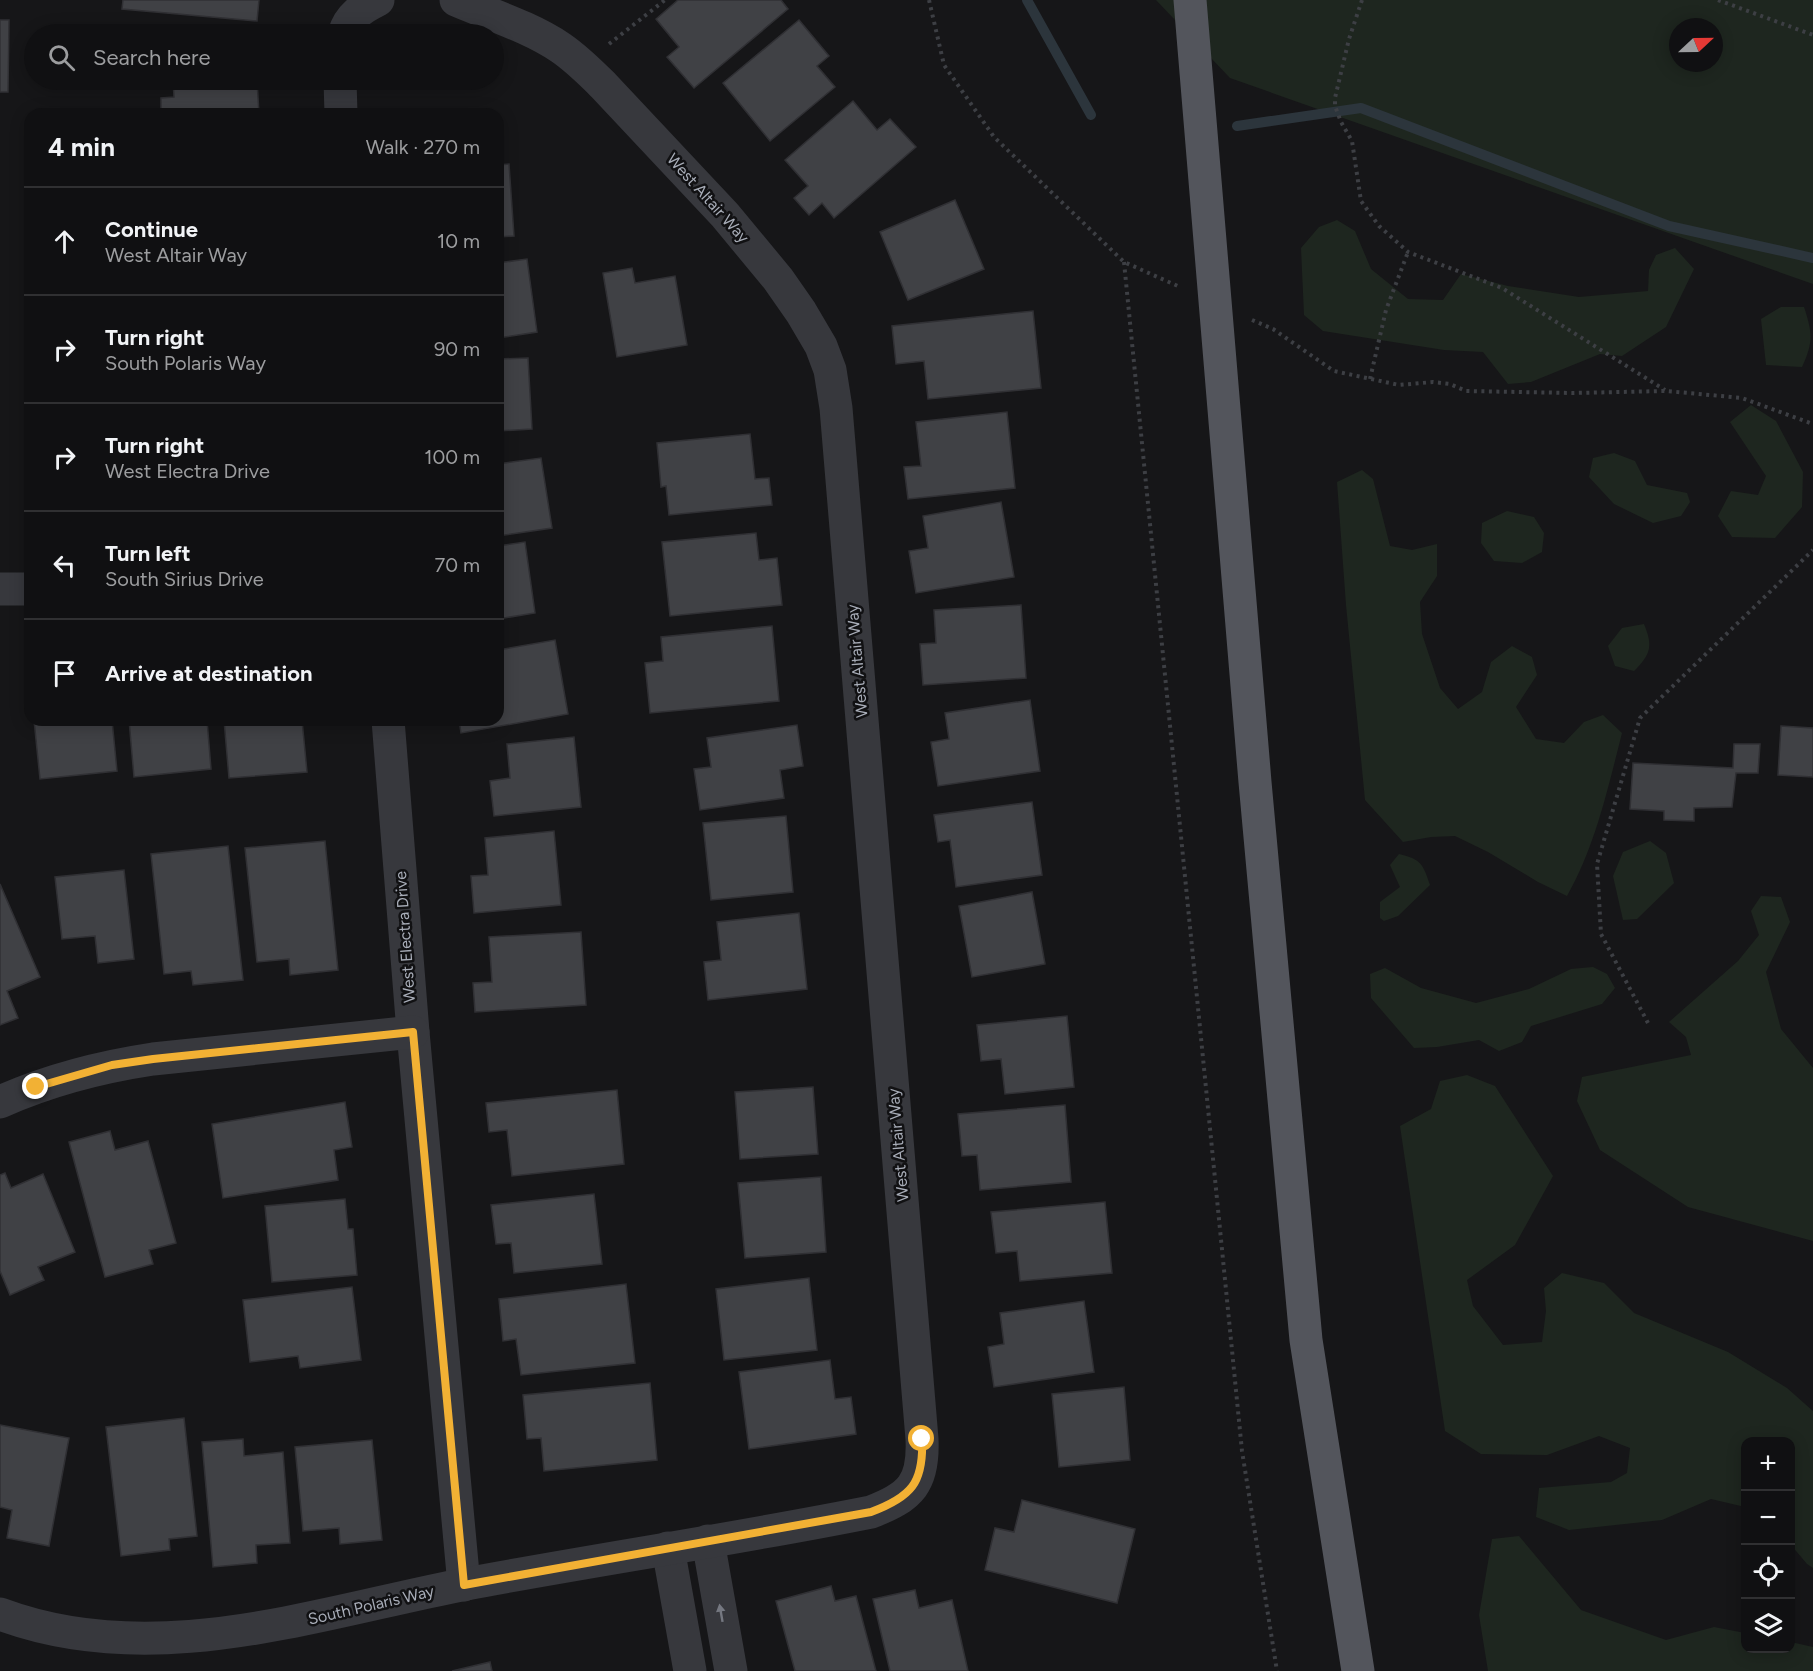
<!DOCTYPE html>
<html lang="en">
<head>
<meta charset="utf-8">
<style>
  :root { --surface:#101012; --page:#1e1e20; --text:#f1f3f6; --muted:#9c9d9f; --line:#303032 }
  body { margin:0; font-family:Figtree,sans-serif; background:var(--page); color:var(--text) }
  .controls { position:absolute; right:18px; bottom:18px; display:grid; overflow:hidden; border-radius:12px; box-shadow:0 3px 15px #0003 }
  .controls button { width:54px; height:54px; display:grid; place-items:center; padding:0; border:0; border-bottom:2px solid var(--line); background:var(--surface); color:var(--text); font:30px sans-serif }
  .compass { position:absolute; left:1669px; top:18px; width:54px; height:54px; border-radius:50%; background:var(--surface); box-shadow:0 3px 15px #0003; rotate:68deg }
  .stop { position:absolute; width:18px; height:18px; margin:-14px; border:4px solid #f2b134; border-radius:50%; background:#fff }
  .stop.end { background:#f2b134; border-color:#fff; box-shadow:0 2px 6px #0008 }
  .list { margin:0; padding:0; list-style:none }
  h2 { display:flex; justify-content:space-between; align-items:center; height:78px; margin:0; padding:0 24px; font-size:26px }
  h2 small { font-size:20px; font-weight:400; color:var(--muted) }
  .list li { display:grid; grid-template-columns:39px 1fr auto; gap:18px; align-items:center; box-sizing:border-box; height:108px; padding:0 24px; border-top:2px solid var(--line) }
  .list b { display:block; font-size:22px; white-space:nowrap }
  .list p { margin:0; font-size:20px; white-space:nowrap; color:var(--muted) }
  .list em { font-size:20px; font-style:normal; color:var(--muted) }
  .icon { flex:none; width:33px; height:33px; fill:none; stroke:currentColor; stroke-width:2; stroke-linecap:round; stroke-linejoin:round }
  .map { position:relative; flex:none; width:1813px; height:1671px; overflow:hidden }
  .search { position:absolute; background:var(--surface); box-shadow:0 3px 15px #0003; left:24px; top:24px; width:480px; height:66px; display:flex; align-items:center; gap:15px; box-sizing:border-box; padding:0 21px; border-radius:33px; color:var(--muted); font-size:22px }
  .panel { position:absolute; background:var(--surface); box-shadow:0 3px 15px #0003; left:24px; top:108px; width:480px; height:618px; border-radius:18px }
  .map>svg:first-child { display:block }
  .green { fill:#1e261f; fill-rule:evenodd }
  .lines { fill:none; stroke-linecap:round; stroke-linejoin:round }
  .stream { stroke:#2c353c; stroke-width:10 }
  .building { fill:#404145; stroke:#303034; stroke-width:1.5 }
  .path { stroke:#3d3f44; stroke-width:4; stroke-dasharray:3 4.5; stroke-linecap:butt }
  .minor { stroke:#37383d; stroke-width:33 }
  .primary { stroke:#53555c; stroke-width:33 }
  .oneway { fill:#757881 }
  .route { stroke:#f2b134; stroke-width:8 }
  .labels { text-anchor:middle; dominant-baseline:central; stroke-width:5; stroke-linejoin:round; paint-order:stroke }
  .street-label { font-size:16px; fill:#a8adb8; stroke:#111113 }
</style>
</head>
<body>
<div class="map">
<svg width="1813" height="1671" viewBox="0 0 1813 1671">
  <rect width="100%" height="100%" fill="#161618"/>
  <g class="green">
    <path d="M1156,0H1813V284L1230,78ZM1678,27H1714V63H1678Z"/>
    <polygon points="1337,220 1355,231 1371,269 1408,299 1443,300 1461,274 1508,286 1579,297 1648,291 1649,270 1656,255 1675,248 1694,269 1666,327 1622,356 1600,354 1531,382 1508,384 1483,352 1444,350 1323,331 1304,315 1301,248 1319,227"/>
    <path d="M1781,307H1804C1813,334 1813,343 1802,367L1766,365L1761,319Z"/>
    <polygon points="1751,405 1776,421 1803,472 1802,507 1775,538 1732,537 1718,516 1731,491 1758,495 1766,476 1730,422"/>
    <polygon points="1614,453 1635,461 1647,485 1687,493 1690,502 1681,516 1653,523 1614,504 1589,477 1593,458"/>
    <path d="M1362,470L1373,479L1390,546L1412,550L1437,544V576L1420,602L1422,634L1440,688L1458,709L1482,692L1491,662L1512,646L1532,657L1537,675L1516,707L1536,739L1564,743L1584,722L1603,715L1622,733C1608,788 1595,847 1567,896L1538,882L1488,852L1455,836L1431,837L1403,842L1365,800L1346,605L1337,482Z"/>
    <polygon points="1507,511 1534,517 1544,533 1542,552 1522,563 1494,561 1481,543 1482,523"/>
    <path d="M1644,624C1653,646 1651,654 1634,671L1615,666L1608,646L1622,628Z"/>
    <polygon points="1650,841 1666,853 1674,883 1637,919 1623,920 1613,876 1623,852"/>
    <path d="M1399,854C1421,859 1423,864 1430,885L1398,916L1384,921L1380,918V902L1400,887L1390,865Z"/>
    <polygon points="1761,896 1781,897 1790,922 1766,972 1781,1029 1813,1068 1813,1241 1688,1207 1600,1150 1577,1101 1582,1077 1691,1055 1686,1037 1669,1022 1738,961 1759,935 1751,911"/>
    <polygon points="1593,967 1607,974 1615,988 1602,1004 1531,1026 1522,1042 1499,1051 1479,1040 1437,1047 1414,1048 1371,998 1370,974 1385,968 1421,988 1476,1003 1529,989 1571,969"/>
    <polygon points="1467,1075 1495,1086 1553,1176 1515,1245 1467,1280 1473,1306 1503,1345 1542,1342 1546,1311 1544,1288 1562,1273 1604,1283 1634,1313 1728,1352 1787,1388 1813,1411 1813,1568 1807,1564 1791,1545 1790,1442 1746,1442 1745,1507 1711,1499 1662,1520 1569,1530 1536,1517 1539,1488 1611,1482 1627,1473 1630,1448 1599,1436 1547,1455 1481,1454 1445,1431 1400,1126 1431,1109 1440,1081"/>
    <polygon points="1519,1536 1581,1610 1666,1640 1714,1627 1745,1633 1746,1648 1790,1648 1791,1642 1813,1647 1813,1671 1488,1671 1479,1615 1492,1539"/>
  </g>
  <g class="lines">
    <g class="stream">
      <polyline points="1027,0 1091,115"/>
      <polyline points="1237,126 1361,108 1669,226 1813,258"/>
    </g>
  </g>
  <g class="building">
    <polygon points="123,0 259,0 257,21 122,9"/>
    <polygon points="678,0 781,0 788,9 694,88 667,57 679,47 656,19"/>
    <polygon points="0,20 9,20 8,92 0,92"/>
    <polygon points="799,20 829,56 817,66 835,87 770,141 723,83"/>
    <polygon points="173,80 257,80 259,114 161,114 161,98 174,97"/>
    <polygon points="853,101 877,130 890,119 916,147 834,218 822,203 809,215 794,198 808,186 785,160"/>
    <polygon points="509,164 514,236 498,237 498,165"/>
    <polygon points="955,200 984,269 908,300 880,232"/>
    <polygon points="527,259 537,332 498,338 498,263"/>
    <polygon points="632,268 635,283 675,276 687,345 617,357 603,273"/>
    <polygon points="1033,311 1041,388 928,399 924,361 896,364 892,326"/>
    <polygon points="528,358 532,429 498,431 498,359"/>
    <polygon points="1007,412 1015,488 908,499 904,467 921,466 916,422"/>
    <polygon points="750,434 755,479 769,478 772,505 669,515 666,486 661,487 657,443"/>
    <polygon points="541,458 552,528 498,536 498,464"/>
    <polygon points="1001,502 1014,577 916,593 909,551 928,548 923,516"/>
    <polygon points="756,533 759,560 777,558 782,605 670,616 662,542"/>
    <polygon points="525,542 535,613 498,619 498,546"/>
    <polygon points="1021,605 1026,678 923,685 920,644 936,643 934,610"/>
    <polygon points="772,626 779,701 650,713 645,663 663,661 661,637"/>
    <polygon points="555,640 568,714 461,733 459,720 498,720 498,650"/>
    <polygon points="1030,700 1040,771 938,786 931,742 949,739 945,713"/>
    <polygon points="34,720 112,720 117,771 40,779"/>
    <polygon points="129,720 207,720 211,769 134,777"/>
    <polygon points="224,720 302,720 307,772 229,778"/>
    <polygon points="797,725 803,766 780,770 784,798 700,810 694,769 711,767 707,738"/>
    <polygon points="1781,726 1813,728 1813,777 1778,775"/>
    <polygon points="574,737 581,807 494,816 490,781 510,778 507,744"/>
    <polygon points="1734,744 1760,744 1758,773 1736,773 1732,807 1694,808 1694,821 1664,820 1664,811 1630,809 1633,763 1733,768"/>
    <polygon points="1032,802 1042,875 956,887 950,840 938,842 934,815"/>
    <polygon points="786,816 793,892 711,900 703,823"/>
    <polygon points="554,831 561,905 474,913 471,876 488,875 485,838"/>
    <polygon points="325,841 338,970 290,975 289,959 257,962 245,848"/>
    <polygon points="228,846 243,980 193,985 191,971 164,974 151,854"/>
    <polygon points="124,870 134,959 98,963 95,936 62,939 55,877"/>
    <polygon points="0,884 40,977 7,991 18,1018 0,1025"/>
    <polygon points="1032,892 1045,964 972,977 959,906"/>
    <polygon points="799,913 807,989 708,1000 704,962 721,960 717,922"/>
    <polygon points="581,932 586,1005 475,1012 473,983 492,982 489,937"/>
    <polygon points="1067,1016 1074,1087 1005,1094 1001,1059 981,1061 977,1025"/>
    <polygon points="813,1087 818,1154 740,1159 735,1092"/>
    <polygon points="617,1090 624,1164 512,1176 507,1130 489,1132 486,1103"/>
    <polygon points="345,1102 352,1147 334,1150 338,1180 223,1198 212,1124"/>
    <polygon points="1065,1105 1071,1182 980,1190 977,1155 962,1156 958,1114"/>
    <polygon points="110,1131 115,1150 148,1141 176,1243 149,1250 153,1264 105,1277 69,1142"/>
    <polygon points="5,1173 11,1188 43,1174 75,1252 38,1267 44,1280 10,1295 0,1271 0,1175"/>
    <polygon points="821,1177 826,1252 745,1258 738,1183"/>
    <polygon points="594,1194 602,1264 514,1273 511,1243 496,1244 491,1205"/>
    <polygon points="345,1199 348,1229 353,1229 357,1275 272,1282 265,1206"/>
    <polygon points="1105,1202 1112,1273 1020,1281 1017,1251 996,1253 991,1212"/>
    <polygon points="809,1278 817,1350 724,1360 716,1289"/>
    <polygon points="626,1284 635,1363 521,1375 516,1339 503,1341 499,1299"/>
    <polygon points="352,1287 361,1360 300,1368 298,1356 250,1362 243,1300"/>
    <polygon points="1084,1301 1094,1372 994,1387 988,1347 1004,1344 1000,1313"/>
    <polygon points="830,1360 835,1399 851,1397 856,1434 749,1449 739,1372"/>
    <polygon points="650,1383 657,1460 544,1471 541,1438 527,1439 523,1395"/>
    <polygon points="1124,1387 1130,1460 1059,1467 1052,1394"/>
    <polygon points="184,1418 197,1536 169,1539 170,1550 121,1556 106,1427"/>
    <polygon points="0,1425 69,1438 49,1546 7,1538 12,1510 0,1507"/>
    <polygon points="243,1439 244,1456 283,1452 290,1543 256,1545 257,1563 213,1567 202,1442"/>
    <polygon points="372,1440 382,1540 340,1544 339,1528 303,1531 295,1447"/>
    <polygon points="1022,1500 1135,1529 1117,1603 985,1570 995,1528 1014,1532"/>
    <polygon points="831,1586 835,1601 856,1596 876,1671 795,1671 776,1601"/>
    <polygon points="915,1590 919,1608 952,1600 968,1671 890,1671 873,1599"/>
    <polygon points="490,1662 492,1671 452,1671"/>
  </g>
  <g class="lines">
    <g class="path">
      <polyline points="929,0 944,65 994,137 1124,262 1180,287"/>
      <polyline points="1362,0 1349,39 1335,98 1335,106 1341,122 1352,141 1361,201 1379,226 1408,252 1502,288 1665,390"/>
      <polyline points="1718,0 1813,35"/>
      <polyline points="609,44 665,0"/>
      <polyline points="1124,262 1242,1451 1277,1671"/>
      <polyline points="1252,320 1273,329 1334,371 1399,385 1433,382 1450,384 1466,391 1572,393 1667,391 1742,398 1813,424"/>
      <polyline points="1370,379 1386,310 1408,252"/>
      <polyline points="1648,1023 1601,934 1597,864 1640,718 1813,550"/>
    </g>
    <g class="minor">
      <path d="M344,34C349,16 362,8 378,0"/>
      <polyline points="340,80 341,114"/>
      <polyline points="0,589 30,589"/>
      <polyline points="388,720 413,1032 464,1585"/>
      <path d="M0,1102C49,1080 100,1067 153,1059L413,1032"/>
      <polyline points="708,1541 731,1671"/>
      <polyline points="668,1548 690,1671"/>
      <path d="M0,1614C153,1671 313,1614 466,1584C600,1559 736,1539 871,1512C911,1497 924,1483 922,1439L836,408L830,370L821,346L801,312L778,279L725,215L603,85C590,72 577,59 561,48C530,27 491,15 456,0"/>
    </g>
    <polyline class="primary" points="1190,0 1255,782 1306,1340 1358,1671"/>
  </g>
  <defs><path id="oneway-solid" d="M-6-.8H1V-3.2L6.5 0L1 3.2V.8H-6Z" transform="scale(1.5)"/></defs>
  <use class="oneway" href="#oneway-solid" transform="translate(721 1613) rotate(-100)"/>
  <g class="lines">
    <path class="route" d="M36,1087L112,1065L153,1059L413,1032L464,1585L871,1512C911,1497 924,1483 922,1439"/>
  </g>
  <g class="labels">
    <g class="street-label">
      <text transform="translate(708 198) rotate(48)">West Altair Way</text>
      <text transform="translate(857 661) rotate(-95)">West Altair Way</text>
      <text transform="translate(405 937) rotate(-94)">West Electra Drive</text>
      <text transform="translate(898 1145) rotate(-95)">West Altair Way</text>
      <text transform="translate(371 1605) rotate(-13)">South Polaris Way</text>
    </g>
  </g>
</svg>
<div class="controls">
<button>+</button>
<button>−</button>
<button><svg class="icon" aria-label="locate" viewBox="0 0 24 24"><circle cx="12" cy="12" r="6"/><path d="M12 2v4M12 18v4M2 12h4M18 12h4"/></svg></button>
<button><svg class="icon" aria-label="layers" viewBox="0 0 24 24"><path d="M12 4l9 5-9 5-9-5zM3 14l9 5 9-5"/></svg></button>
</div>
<svg class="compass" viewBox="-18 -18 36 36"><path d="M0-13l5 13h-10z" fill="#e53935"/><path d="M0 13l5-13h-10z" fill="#9c9d9f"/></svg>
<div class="stop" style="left:922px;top:1439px"></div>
<div class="stop end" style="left:36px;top:1087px"></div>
<div class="search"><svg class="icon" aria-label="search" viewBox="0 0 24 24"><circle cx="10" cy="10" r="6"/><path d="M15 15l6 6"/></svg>Search here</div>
<section class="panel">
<h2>4 min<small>Walk · 270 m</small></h2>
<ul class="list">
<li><svg class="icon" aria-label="ahead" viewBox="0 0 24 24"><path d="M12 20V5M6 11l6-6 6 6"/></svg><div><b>Continue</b><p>West Altair Way</p></div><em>10 m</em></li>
<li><svg class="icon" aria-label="right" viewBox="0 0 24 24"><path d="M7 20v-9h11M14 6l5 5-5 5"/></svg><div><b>Turn right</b><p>South Polaris Way</p></div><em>90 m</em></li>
<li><svg class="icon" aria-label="right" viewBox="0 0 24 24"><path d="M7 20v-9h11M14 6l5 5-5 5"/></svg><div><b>Turn right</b><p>West Electra Drive</p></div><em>100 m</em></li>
<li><svg class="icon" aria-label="left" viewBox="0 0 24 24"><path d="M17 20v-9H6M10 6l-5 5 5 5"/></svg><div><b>Turn left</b><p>South Sirius Drive</p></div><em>70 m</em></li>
<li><svg class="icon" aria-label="arrive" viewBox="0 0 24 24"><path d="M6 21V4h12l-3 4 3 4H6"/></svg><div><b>Arrive at destination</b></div></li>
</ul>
</section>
</div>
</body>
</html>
